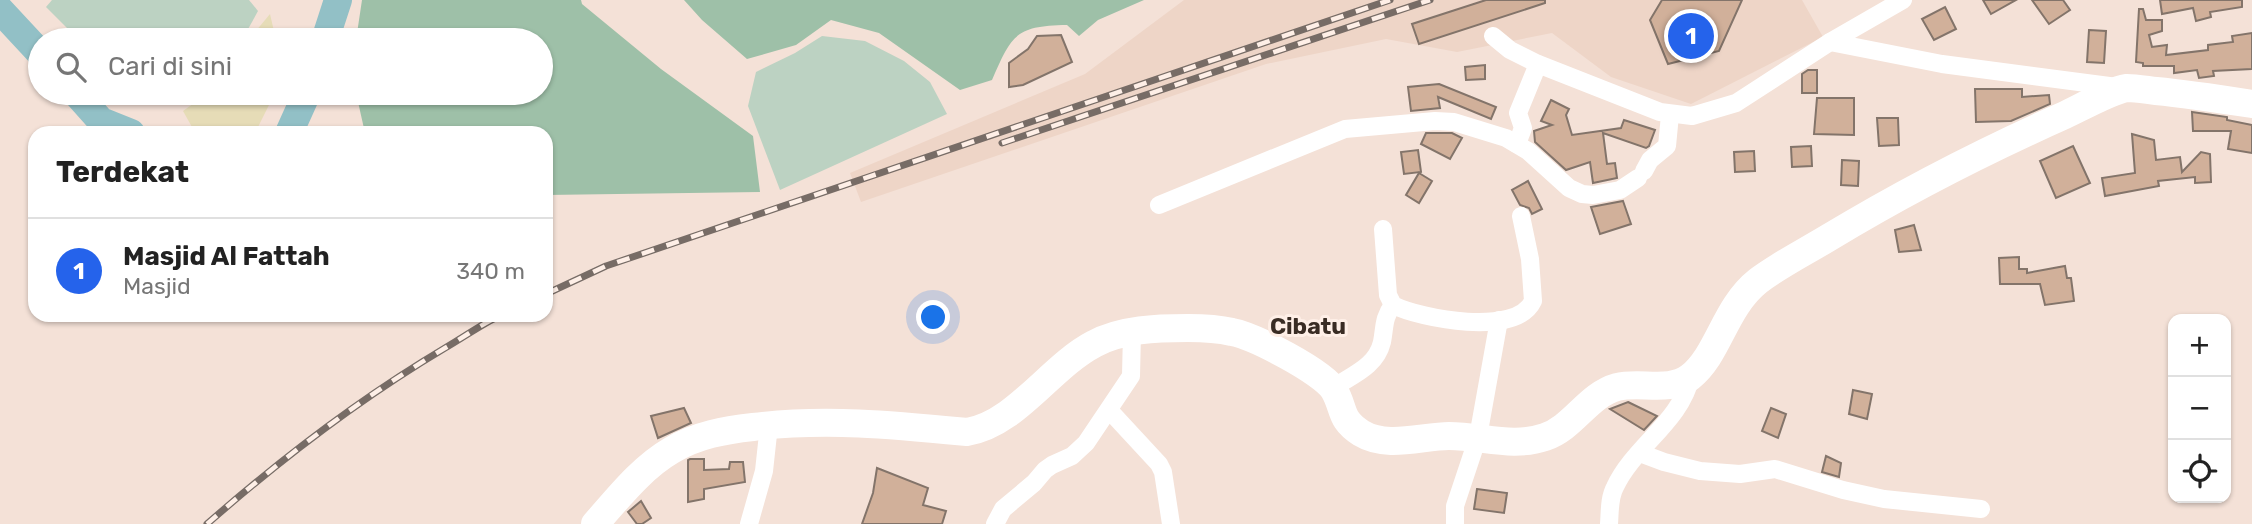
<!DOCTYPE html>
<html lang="id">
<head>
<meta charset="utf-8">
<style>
  :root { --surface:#fff; --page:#f2f2f2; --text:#222; --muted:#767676; --line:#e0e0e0; --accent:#2563eb }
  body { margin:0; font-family:Rubik,sans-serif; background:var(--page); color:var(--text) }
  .controls { position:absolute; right:21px; bottom:21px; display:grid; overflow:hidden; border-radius:14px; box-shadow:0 2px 5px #0004 }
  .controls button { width:63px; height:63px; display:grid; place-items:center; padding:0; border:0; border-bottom:2px solid var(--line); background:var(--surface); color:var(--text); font:35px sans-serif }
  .you { position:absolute; left:934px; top:318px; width:24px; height:24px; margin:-18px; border:5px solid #fff; border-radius:50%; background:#1a73e8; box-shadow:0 0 0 10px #1a73e833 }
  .badge { display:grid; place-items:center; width:46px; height:46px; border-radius:50%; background:var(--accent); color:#fff; font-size:23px; font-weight:700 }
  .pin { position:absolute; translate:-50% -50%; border:4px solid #fff; box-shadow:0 2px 7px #0006 }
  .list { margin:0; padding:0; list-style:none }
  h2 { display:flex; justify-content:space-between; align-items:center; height:91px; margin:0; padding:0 28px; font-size:30px }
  h2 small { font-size:23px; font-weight:400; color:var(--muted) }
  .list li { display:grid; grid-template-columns:46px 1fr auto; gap:21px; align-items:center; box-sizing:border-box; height:105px; padding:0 28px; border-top:2px solid var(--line) }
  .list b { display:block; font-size:26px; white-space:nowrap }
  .list p { margin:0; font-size:23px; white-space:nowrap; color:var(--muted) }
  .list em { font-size:23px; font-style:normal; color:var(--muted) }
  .icon { flex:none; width:38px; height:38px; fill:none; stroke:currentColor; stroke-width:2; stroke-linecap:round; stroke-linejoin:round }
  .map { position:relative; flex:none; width:2252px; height:524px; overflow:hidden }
  .search { position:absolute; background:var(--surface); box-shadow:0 2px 5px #0004; left:28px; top:28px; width:525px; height:77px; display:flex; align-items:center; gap:18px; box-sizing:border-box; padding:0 24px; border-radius:38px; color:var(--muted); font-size:26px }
  .panel { position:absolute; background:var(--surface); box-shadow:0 2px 5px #0004; left:28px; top:126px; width:525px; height:196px; border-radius:21px }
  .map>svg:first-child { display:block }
  .built { fill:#eed5c7 }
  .green { fill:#bcd2c2 }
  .forest { fill:#9ec0a8 }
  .sand { fill:#e6dcb7 }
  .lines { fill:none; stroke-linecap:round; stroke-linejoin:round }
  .river { stroke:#92c0c6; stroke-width:28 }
  .building { fill:#d1b09a; stroke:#83746a; stroke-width:2 }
  .minor { stroke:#fff; stroke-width:18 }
  .primary { stroke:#fff; stroke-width:28 }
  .rail-casing { stroke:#776c66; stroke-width:7 }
  .rail { stroke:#feefe7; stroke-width:4.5; stroke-dasharray:13; stroke-linecap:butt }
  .labels { text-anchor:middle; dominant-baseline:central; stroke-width:6; stroke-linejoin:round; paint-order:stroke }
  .quarter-label { font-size:23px; font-weight:bold; fill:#392c24; stroke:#feefe7 }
</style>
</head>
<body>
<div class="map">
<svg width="2252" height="524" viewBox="0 0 2252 524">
  <rect width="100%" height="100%" fill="#f4e1d7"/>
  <polygon class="built" points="1184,0 1802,0 1823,37 1691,104 1611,77 1552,33 1457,52 1386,39 1266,64 861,202 850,173 1085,74"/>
  <g class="green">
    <polygon points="52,0 249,0 258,11 242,40 79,40 46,7"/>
    <polygon points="822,36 865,41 904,61 930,82 947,114 780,190 748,106 756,72 795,53"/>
  </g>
  <g class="forest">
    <polygon points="362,0 581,0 582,4 661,69 753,136 760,192 546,195 546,133 365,133 356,93 541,93 541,40 356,40"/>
    <path d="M684,0H1144L1098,20L1079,36L1067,25C1016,26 1012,34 992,80L960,90L879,33L831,20L796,45L747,59L702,20Z"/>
  </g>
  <g class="sand">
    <polygon points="270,14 276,40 251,40 251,37"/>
    <path d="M208,93H275L258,127C235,136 216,132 192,127L183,111Z"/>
  </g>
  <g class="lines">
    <g class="river">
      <polyline points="0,10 40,53"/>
      <polyline points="325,40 338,0"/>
      <polyline points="76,93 101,121 131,133"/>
      <polyline points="289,133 307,93"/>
    </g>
  </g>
  <g class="building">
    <polygon points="1486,0 1545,0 1545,3 1419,44 1412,24"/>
    <polygon points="1662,0 1742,0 1719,51 1668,64 1650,20"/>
    <polygon points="1983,0 2016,0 1991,14"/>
    <polygon points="2032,0 2063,0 2070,10 2049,24"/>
    <polygon points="2160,0 2242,0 2242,7 2210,12 2211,17 2196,21 2193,8 2162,14"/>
    <polygon points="1945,7 1956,29 1934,40 1922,19"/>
    <polygon points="2139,9 2143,9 2146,20 2162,20 2162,31 2149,35 2152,47 2167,45 2166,55 2208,50 2208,45 2233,42 2232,36 2252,33 2252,69 2213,71 2214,76 2199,78 2197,70 2174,73 2174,66 2143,66 2143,63 2136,62"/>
    <polygon points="2089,30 2106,31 2104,63 2087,62"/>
    <polygon points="1061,35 1072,62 1023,85 1009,87 1009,63 1028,49 1037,36"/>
    <polygon points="1485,65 1485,79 1466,80 1465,67"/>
    <polygon points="1808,70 1817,70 1817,93 1802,93 1802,74"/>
    <polygon points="1439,84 1496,107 1491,119 1438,97 1440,108 1411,111 1408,87"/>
    <polygon points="1975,89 2022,89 2022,97 2049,95 2050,104 2011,121 1976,122"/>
    <polygon points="1817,98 1854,98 1854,135 1814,134"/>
    <polygon points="1551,100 1569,109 1566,115 1572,135 1621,128 1624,120 1655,130 1649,146 1646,148 1603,133 1607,164 1615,163 1617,178 1593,183 1590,162 1566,170 1535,142 1534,131 1552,125 1541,121"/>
    <polygon points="2192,112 2227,117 2227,120 2252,125 2252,153 2228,149 2231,131 2193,131"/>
    <polygon points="1877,118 1898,118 1899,145 1879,146"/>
    <polygon points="1426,133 1452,133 1462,138 1450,159 1421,144"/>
    <polygon points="2132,134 2154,140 2156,160 2180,157 2182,172 2201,152 2210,154 2211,182 2195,183 2195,177 2158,181 2159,186 2105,196 2102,178 2135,173"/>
    <polygon points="1811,146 1812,166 1792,167 1791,147"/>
    <polygon points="2073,146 2090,183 2056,198 2040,161"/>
    <polygon points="1418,150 1421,172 1404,174 1401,152"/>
    <polygon points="1754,151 1755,171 1735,172 1734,152"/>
    <polygon points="1842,160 1859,161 1858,186 1841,185"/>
    <polygon points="1419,173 1432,181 1419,203 1406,195"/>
    <polygon points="1528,181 1542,209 1532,214 1529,208 1520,205 1512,190"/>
    <polygon points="1623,201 1631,224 1600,234 1591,207"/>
    <polygon points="1914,225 1921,250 1899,252 1895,230"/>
    <polygon points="2019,257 2019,269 2027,269 2027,273 2065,266 2067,278 2071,278 2074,301 2045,305 2040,284 2000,284 1999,258"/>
    <polygon points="1853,390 1872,394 1867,419 1849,414"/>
    <polygon points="1628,402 1657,416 1644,430 1610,409"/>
    <polygon points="684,408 691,423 658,438 651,416"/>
    <polygon points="1771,408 1786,414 1778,438 1762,431"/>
    <polygon points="1826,456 1841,463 1839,477 1822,472"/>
    <polygon points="690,459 704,459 704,470 729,469 730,462 743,462 745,482 704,489 704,499 688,502 688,460"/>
    <polygon points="877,468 928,488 923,505 946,511 942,524 862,524 873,493"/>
    <polygon points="1477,489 1507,493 1504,513 1474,509"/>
    <polygon points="641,501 651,518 642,524 637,524 628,512"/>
  </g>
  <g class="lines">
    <g class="minor">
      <polyline points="1493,36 1510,50 1538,64 1660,112 1692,116 1736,103 1830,42 1903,0"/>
      <polyline points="1830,42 1942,64 2117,87"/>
      <polyline points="1517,144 1523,128 1518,113 1538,64"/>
      <polyline points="1644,171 1650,160 1667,146 1670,115"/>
      <polyline points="1159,205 1345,129 1435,121 1454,122 1506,138 1528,151 1569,188 1582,194 1593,195 1620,190 1638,178"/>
      <path d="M1383,229L1388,295L1393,305C1421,319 1516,337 1533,301L1530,259L1521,216"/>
      <path d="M1333,388C1352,375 1376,367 1382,342C1385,327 1383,318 1393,305"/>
      <polyline points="1109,410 1159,464 1163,472 1171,524"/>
      <polyline points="1640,453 1664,462 1700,471 1740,474 1775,469 1843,490 1884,499 1981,509"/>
      <polyline points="749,524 764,471 769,425"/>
      <polyline points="995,524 1003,509 1034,483 1045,470 1052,465 1072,456 1086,443 1131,376 1132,332"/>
      <polyline points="1455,524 1455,506 1478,437 1499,320"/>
      <path d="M1609,524C1610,512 1609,498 1615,487C1634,446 1681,422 1691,376"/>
    </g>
    <path class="primary" d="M595,524C618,498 641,468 672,450C697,435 725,430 753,427C825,418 895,425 967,432C1016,424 1050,367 1094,344C1121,329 1158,328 1188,328C1202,328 1219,329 1232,332C1254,336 1323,372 1334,390C1345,409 1339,419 1361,433C1387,449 1422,436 1449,436C1482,436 1513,448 1545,437C1573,428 1588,395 1617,387C1641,381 1669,393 1690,377C1719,354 1724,308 1758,281C1779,265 1805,252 1828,238C1904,192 1984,151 2065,115C2080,108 2112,90 2127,88C2136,88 2147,90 2156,91C2188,94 2220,99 2252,104"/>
    <g class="rail-casing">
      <g id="rail">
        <polyline points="1002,143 1430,0"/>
        <polyline points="546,294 606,266 1390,0"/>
        <path d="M207,524C281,459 361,398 445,348C464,337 482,324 501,315"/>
      </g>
    </g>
    <use href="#rail" class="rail"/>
  </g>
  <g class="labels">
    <g class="quarter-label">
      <text x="1308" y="326">Cibatu</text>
    </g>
  </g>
</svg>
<div class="controls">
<button>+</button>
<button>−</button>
<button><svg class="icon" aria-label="locate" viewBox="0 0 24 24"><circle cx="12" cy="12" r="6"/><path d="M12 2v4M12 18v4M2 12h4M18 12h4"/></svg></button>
</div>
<div class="you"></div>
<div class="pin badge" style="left:1691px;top:36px">1</div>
<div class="search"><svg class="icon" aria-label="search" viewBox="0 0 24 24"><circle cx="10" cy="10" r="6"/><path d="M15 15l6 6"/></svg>Cari di sini</div>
<section class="panel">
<h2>Terdekat<small></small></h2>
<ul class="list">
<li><span class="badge">1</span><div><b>Masjid Al Fattah</b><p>Masjid</p></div><em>340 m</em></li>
</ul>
</section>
</div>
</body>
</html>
